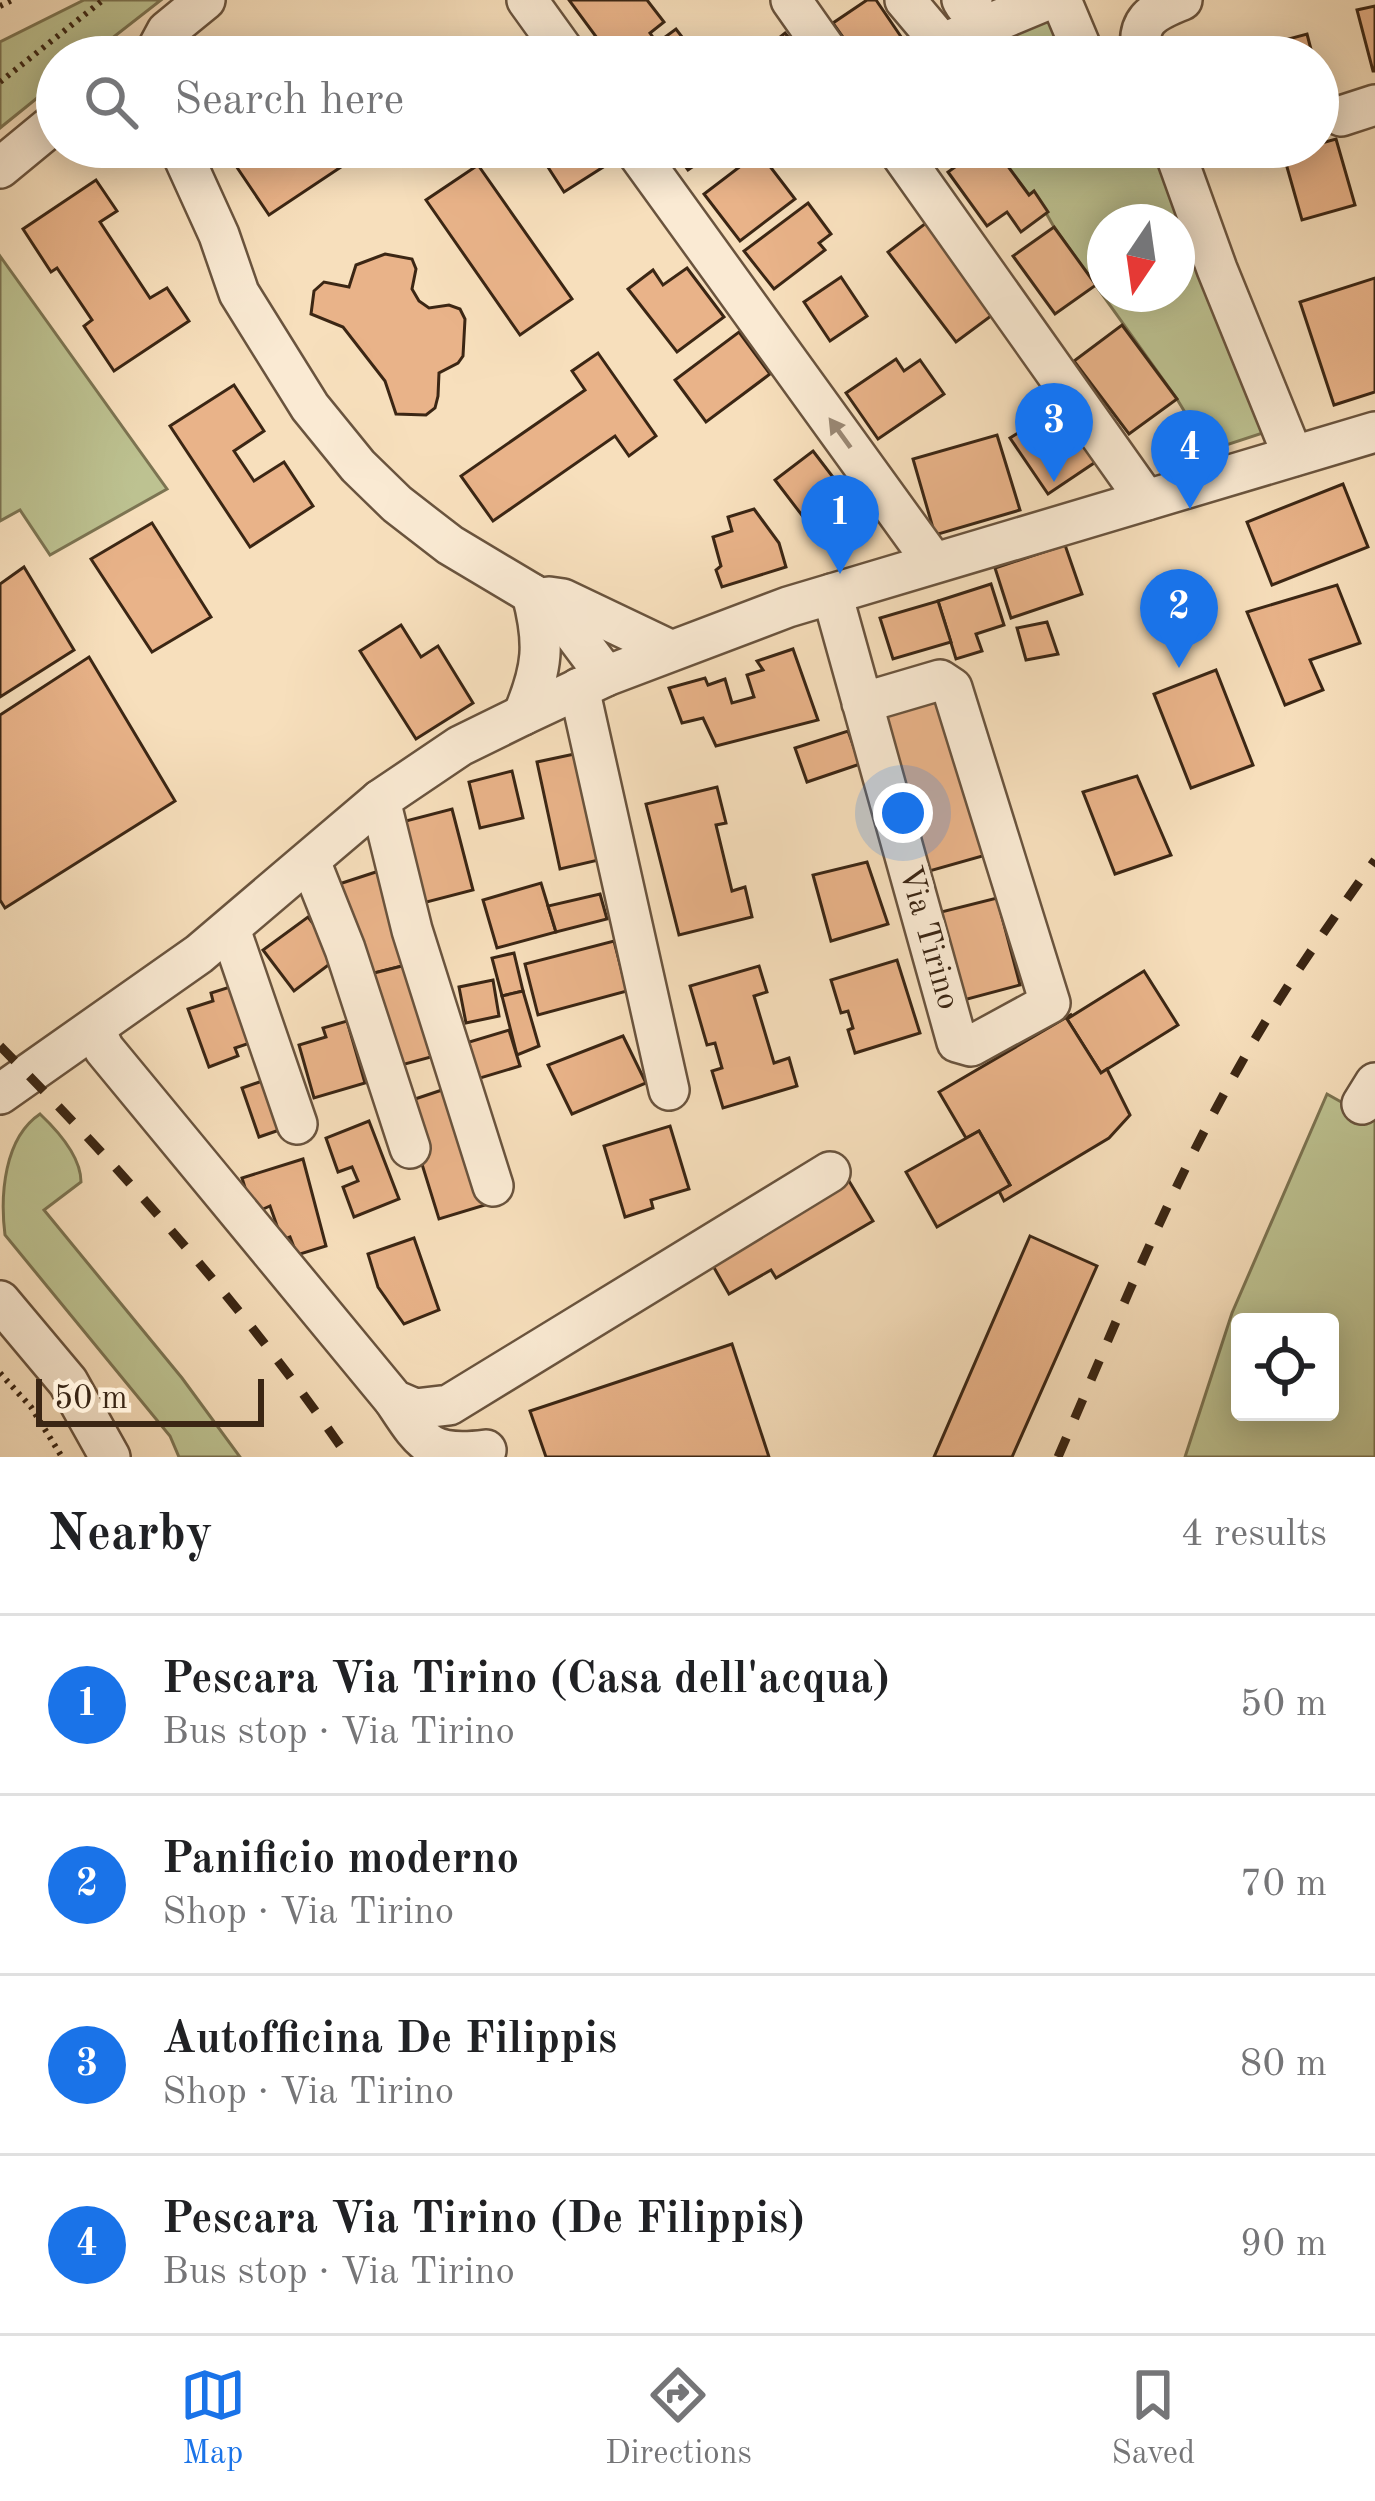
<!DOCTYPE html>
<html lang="en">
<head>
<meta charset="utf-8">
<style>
  :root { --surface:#fff; --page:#f6f6f6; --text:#202124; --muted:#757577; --line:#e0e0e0; --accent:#1a73e8 }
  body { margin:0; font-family:"Old Standard TT",serif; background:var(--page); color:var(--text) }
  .controls { position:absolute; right:36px; bottom:36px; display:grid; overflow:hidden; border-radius:12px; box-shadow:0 6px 30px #0003 }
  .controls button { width:108px; height:108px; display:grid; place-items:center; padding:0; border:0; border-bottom:3px solid var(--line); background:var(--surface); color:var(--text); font:60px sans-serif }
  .compass { position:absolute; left:1087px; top:204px; width:108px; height:108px; border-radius:50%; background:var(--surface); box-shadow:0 6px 30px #0003; rotate:193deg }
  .scale { position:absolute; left:36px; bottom:30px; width:228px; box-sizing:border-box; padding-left:12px; border:6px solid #3b2614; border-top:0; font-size:33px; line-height:42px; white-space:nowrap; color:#3b2614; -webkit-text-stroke:9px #faead3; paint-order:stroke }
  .you { position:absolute; left:903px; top:813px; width:42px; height:42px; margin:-30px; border:9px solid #fff; border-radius:50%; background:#1a73e8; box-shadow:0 0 0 18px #1a73e833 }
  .badge { display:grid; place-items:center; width:78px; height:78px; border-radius:50%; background:var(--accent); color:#fff; font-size:39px; font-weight:700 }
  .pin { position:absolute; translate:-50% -99px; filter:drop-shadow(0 3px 6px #0008) }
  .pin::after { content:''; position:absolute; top:63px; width:42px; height:36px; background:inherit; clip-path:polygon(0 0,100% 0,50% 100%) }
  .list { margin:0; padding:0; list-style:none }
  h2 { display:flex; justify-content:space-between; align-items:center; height:156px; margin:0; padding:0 48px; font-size:51px }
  h2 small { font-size:39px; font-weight:400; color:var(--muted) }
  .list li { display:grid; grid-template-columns:78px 1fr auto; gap:36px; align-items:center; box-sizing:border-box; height:180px; padding:0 48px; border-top:3px solid var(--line) }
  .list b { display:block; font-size:45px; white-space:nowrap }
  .list p { margin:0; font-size:39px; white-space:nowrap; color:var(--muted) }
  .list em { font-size:39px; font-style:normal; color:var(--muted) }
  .icon { flex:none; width:66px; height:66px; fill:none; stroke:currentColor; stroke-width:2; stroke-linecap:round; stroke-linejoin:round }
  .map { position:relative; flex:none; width:1375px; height:1457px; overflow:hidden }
  .search { position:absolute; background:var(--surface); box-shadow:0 6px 30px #0003; left:36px; right:36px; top:36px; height:132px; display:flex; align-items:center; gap:30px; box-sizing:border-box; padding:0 42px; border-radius:66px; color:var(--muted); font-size:45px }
  .sheet { height:876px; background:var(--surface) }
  nav { display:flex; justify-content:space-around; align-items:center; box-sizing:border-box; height:168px; border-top:3px solid var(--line); background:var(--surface); font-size:33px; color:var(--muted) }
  nav a { display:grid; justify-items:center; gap:6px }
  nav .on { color:var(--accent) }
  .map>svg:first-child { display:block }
  .green { fill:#bdc291; stroke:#7c7452; stroke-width:3; fill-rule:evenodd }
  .building { fill:#e9b389; stroke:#3b2614; stroke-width:3 }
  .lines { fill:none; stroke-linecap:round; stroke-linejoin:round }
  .minor-casing { stroke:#6a543e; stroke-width:44 }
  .path { stroke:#3b2614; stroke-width:6; stroke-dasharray:3 6; stroke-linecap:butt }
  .minor { stroke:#faead3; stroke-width:39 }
  .rail { stroke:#3b2614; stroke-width:9; stroke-dasharray:21 21; stroke-linecap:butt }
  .oneway { fill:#9a8874 }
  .labels { text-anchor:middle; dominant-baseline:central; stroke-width:10; stroke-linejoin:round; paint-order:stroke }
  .street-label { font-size:33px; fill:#3b2614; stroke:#faead3 }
</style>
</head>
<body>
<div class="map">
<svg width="1375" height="1457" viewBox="0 0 1375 1457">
  <rect width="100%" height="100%" fill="#f7dfbc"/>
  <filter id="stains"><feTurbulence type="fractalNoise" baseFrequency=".00167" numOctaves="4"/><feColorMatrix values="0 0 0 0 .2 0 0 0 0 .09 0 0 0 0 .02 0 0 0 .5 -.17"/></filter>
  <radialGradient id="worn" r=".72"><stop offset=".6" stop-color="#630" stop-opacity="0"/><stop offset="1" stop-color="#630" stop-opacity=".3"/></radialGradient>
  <g class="green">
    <polygon points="84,0 161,0 88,57 57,57 57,82 0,128 0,42"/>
    <polygon points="1050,11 1071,57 1023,57 1006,29"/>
    <path d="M1008,147H1161L1272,430L1208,451L1177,399L1054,227L1034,192L1029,195L998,153ZM1105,222H1177V294H1105Z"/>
    <polygon points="0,256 167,489 50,555 20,510 0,521"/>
    <path d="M1327,1094L1375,1121V1457H1185L1232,1313ZM1240,1322H1330V1412H1240Z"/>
    <path d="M40,1114C58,1131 81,1156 81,1182L44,1210L182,1378L240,1457H179L170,1436L5,1235C0,1195 4,1138 40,1114Z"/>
  </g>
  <g class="building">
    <polygon points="569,0 647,0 664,22 650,33 657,43 676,29 692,50 682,57 611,57"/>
    <polygon points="867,0 876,0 906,44 886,57 857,57 833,23"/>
    <polygon points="1375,6 1375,71 1373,71 1357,10"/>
    <polygon points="785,33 804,57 755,57"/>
    <polygon points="1307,34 1313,57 1258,57 1255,48"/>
    <polygon points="529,42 539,57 505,57"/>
    <polygon points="1336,139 1355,205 1302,220 1283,153 1318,147 1318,144"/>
    <polygon points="259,147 371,147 269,215 234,163"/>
    <polygon points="535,147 597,147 608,164 564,192"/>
    <polygon points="671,147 721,147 688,170"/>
    <polygon points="951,147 1004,147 998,153 1029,195 1034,191 1048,212 1021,232 1007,212 987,226 948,172 962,162"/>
    <polygon points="759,152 795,199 740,241 704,194"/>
    <polygon points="478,165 572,299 520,335 426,200"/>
    <polygon points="96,180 117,211 100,222 150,298 167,288 189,321 114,371 84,326 92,320 57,268 51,272 23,229"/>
    <polygon points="808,203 831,234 819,243 825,250 774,289 744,251"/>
    <polygon points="926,223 995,313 956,342 888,252"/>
    <polygon points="1054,227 1096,285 1055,314 1013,256"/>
    <polygon points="385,254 412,259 416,269 412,289 419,301 429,308 449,305 460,309 465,319 463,356 458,363 439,373 438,396 435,408 426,415 396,414 385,381 343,327 311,314 314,291 324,282 349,287 356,265"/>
    <polygon points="687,268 724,317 677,352 628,289 653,270 663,285"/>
    <polygon points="841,277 867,316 830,341 804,302"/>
    <polygon points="1375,278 1375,392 1334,405 1300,302"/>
    <polygon points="1122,325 1177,399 1129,434 1074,361"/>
    <polygon points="739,332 770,374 706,422 675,380"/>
    <polygon points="598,353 656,436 629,456 615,436 493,521 461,476 585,390 572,371"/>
    <polygon points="896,359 904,371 920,360 944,394 878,439 846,393"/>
    <polygon points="234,385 264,431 234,451 254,481 284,462 313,506 250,547 170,426"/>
    <polygon points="1031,425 1046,447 1077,426 1100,459 1048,494 1010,438"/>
    <polygon points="997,435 1020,510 935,535 913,459"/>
    <polygon points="813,451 865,519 827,548 775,480"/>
    <polygon points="1343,484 1368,547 1272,585 1247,522"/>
    <polygon points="754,509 779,543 786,567 722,587 716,570 721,566 713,537 732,531 728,517"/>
    <polygon points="152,523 211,617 152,652 91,559"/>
    <polygon points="1065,545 1082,594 1011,618 995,568"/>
    <polygon points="24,567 74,650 0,697 0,584"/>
    <polygon points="991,584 1004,625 976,634 982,651 956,659 938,601"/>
    <polygon points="1337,585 1360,643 1310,660 1323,690 1285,705 1247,612"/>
    <polygon points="938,601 951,642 893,659 880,618"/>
    <polygon points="1047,622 1058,654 1026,660 1017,628"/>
    <polygon points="401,625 421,657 438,646 473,703 416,739 360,651"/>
    <polygon points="793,649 818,720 716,746 703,718 682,723 669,688 705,678 708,685 725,679 732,703 754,697 747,675 763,670 757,661"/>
    <polygon points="89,657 175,801 5,908 0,900 0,715"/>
    <polygon points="1216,670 1253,765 1191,788 1154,694"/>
    <polygon points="942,698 986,855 926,872 882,715"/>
    <polygon points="848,731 860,764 807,782 795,748"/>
    <polygon points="579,753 603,859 560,869 537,762"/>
    <polygon points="512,771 523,818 480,828 469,782"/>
    <polygon points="1137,776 1171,855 1115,874 1083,792"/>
    <polygon points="717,787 726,823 716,825 732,891 745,887 752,917 679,935 646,804"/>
    <polygon points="452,809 473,890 419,904 398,823"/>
    <polygon points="867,862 888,924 831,941 813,875"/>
    <polygon points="385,869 406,965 370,974 330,887"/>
    <polygon points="541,883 556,932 497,948 483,900"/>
    <polygon points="600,894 607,919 556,932 548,906"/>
    <polygon points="997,898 1020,985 960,1001 937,913"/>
    <polygon points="308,917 339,957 294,991 263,950"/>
    <polygon points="614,941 627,991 538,1015 525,964"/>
    <polygon points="514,953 523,991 502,996 492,958"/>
    <polygon points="897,960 920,1033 855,1053 848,1030 853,1028 848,1011 841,1013 831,980"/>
    <polygon points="406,965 431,1057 394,1067 370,974"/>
    <polygon points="759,966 767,992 754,996 774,1063 789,1058 797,1086 723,1108 712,1071 722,1068 715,1043 707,1045 690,986"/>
    <polygon points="1144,971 1178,1025 1101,1073 1067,1019"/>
    <polygon points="493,980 499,1016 466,1023 459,987"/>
    <polygon points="236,985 256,1041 235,1048 238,1056 209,1067 188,1009 213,1001 211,993"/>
    <polygon points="523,991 539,1046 517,1055 502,996"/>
    <polygon points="1072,1014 1067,1019 1101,1073 1107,1069 1130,1115 1109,1138 1004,1201 999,1191 1010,1185 979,1131 966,1138 939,1092"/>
    <polygon points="347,1021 365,1083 314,1098 299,1045 326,1037 323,1028"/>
    <polygon points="509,1030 520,1066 467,1082 456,1046"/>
    <polygon points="623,1036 646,1083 572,1114 548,1065"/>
    <polygon points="274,1077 291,1126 259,1137 242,1088"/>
    <polygon points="448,1088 485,1205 439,1219 403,1103"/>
    <polygon points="369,1121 399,1199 354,1217 343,1187 358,1181 352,1167 338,1172 326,1138"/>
    <polygon points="670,1126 689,1189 651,1200 653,1208 625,1217 604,1146"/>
    <polygon points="979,1131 1010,1185 937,1227 906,1172"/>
    <polygon points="303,1159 326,1246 297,1255 290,1237 282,1240 270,1206 261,1210 247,1194 242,1178"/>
    <polygon points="846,1176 873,1221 776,1278 771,1270 729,1294 708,1257"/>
    <polygon points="1030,1236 1097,1266 1012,1457 934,1457"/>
    <polygon points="414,1238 439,1310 404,1324 378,1287 368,1254"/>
    <polygon points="732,1344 769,1457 546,1457 530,1411"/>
  </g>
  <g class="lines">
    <g class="minor-casing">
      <g id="minor">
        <polyline points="527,0 568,57"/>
        <polyline points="791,0 831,57"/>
        <polyline points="905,0 953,57"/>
        <polyline points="962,0 965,5 972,0"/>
        <polyline points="1061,0 1085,57"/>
        <polyline points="941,44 1047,0"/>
        <polyline points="153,57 167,31 205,0"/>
        <path d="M1142,57C1135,21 1151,12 1182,0"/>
        <polyline points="1341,116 1375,105"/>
        <polyline points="179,147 219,235 239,293 310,407 358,466 397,504 450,545 532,594 570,628 606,676"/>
        <polyline points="633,147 933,562"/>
        <polyline points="896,147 1146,500"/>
        <polyline points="1173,147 1217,269 1293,456"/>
        <polyline points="0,168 57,121"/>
        <polyline points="832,594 957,1042 971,1046 1050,1003 952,688 940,680 862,703"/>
        <polyline points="549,597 563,599 670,650"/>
        <polyline points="579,688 669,1090"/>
        <path d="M523,715C543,668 545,643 532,594"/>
        <polyline points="380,800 412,930 493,1186"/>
        <polyline points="310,861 345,949 410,1148"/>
        <polyline points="230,929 297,1124"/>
        <polyline points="95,1030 104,1049 394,1400 415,1409 449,1405 830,1172"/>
        <polyline points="0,1094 199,954 380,800 460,746 523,715 606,676 788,607 1375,432"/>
        <polyline points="1362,1104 1375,1083"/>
        <polyline points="0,1301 68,1382 110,1457"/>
        <path d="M394,1400C423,1444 429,1457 486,1450"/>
      </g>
    </g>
    <g class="path">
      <polyline points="0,6 12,0"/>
      <polyline points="0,82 103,0"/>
      <polyline points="0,1373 31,1407 62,1457"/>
    </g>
    <use href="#minor" class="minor"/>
    <g class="rail">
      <path d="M0,1046C126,1174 246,1309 348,1457"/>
      <path d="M1058,1457C1115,1326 1168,1191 1239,1067C1279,995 1327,927 1375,860"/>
    </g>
  </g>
  <defs><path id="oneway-solid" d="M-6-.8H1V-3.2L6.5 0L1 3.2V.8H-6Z" transform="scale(3)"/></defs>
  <use class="oneway" href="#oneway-solid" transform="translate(840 433) rotate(-126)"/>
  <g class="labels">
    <g class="street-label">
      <text transform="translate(928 938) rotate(74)">Via Tirino</text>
    </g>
  </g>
  <rect width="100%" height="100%" filter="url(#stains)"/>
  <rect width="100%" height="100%" fill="url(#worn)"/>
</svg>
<div class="controls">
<button><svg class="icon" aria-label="locate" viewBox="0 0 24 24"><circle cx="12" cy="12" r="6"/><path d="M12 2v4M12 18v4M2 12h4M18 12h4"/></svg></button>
</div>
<svg class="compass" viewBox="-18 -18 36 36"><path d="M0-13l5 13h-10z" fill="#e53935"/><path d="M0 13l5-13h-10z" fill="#757577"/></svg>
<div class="scale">50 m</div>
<div class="you"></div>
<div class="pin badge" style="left:840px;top:574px">1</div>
<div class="pin badge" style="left:1179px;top:668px">2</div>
<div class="pin badge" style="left:1054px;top:482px">3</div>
<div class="pin badge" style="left:1190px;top:509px">4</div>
<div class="search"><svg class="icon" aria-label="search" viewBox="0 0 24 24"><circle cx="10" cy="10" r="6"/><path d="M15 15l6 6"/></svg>Search here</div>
</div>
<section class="sheet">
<h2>Nearby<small>4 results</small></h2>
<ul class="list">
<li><span class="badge">1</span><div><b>Pescara Via Tirino (Casa dell'acqua)</b><p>Bus stop · Via Tirino</p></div><em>50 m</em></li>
<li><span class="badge">2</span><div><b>Panificio moderno</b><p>Shop · Via Tirino</p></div><em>70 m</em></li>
<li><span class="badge">3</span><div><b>Autofficina De Filippis</b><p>Shop · Via Tirino</p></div><em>80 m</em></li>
<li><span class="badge">4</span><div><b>Pescara Via Tirino (De Filippis)</b><p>Bus stop · Via Tirino</p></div><em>90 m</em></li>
</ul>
</section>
<nav>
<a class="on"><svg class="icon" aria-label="map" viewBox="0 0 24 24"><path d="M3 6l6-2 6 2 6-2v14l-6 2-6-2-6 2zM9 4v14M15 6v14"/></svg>Map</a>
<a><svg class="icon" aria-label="directions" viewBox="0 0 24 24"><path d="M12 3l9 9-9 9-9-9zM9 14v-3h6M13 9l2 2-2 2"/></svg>Directions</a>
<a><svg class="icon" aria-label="saved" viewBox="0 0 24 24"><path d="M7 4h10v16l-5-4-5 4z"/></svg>Saved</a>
</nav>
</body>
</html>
